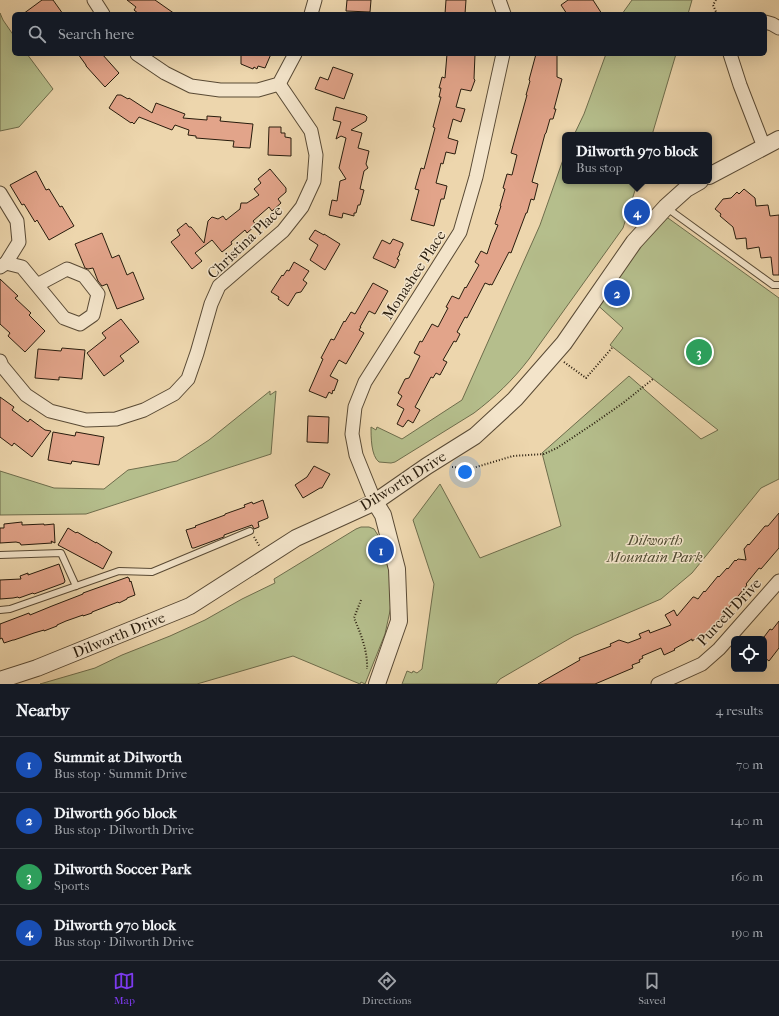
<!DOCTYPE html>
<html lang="en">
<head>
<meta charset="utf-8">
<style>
  :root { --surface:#171b24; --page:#20242c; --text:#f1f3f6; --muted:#9ea1a6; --line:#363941; --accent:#7c3aed }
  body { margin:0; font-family:"IM FELL French Canon",serif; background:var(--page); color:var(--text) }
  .controls { position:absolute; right:12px; bottom:12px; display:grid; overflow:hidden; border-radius:6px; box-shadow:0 4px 16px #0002 }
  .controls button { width:36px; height:36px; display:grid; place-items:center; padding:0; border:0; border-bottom:1px solid var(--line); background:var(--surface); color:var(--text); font:20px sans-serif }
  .you { position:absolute; left:465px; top:472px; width:14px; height:14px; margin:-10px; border:3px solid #fff; border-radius:50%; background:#1a73e8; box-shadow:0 0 0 6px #1a73e833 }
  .badge { display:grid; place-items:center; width:26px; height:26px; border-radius:50%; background:var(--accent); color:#fff; font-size:13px; font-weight:700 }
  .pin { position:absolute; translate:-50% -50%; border:2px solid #fff; box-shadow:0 1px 4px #0006 }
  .popup { position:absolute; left:562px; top:132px; width:150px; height:52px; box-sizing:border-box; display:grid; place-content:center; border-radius:6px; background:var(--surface); filter:drop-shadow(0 1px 3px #0005); font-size:13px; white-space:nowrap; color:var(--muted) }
  .popup b { font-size:15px; color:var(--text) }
  .popup::after { content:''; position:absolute; left:50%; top:100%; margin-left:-8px; border:8px solid transparent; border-top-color:var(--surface) }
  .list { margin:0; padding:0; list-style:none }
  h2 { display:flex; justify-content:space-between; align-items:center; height:52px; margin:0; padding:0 16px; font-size:17px }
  h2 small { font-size:13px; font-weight:400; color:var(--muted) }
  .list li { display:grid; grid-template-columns:26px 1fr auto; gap:12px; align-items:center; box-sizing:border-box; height:56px; padding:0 16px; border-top:1px solid var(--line) }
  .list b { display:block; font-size:15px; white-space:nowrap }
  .list p { margin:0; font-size:13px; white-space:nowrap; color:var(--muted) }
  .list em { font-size:13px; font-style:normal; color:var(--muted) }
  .icon { flex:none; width:22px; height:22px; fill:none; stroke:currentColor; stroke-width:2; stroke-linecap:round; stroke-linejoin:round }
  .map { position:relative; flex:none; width:779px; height:684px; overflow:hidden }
  .search { position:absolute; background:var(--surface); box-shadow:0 4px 16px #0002; left:12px; right:12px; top:12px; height:44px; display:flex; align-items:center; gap:10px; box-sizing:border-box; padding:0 14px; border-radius:6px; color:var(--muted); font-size:15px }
  .sheet { height:276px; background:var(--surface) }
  nav { display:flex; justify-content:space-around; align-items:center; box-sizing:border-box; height:56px; border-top:1px solid var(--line); background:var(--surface); font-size:11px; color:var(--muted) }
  nav a { display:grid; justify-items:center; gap:2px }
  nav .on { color:var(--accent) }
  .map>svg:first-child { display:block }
  .green { fill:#b5be8c; stroke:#6e6d4c }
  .building { fill:#e2a48a; stroke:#281c0d }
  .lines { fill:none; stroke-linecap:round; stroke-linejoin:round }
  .service-casing { stroke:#594a35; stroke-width:8 }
  .minor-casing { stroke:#594a35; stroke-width:15 }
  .tertiary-casing { stroke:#594a35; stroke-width:18 }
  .path { stroke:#281c0d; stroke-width:2; stroke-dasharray:1 2; stroke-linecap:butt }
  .service { stroke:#f3e4ca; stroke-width:6 }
  .minor { stroke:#f3e4ca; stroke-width:13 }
  .tertiary { stroke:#f3e4ca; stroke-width:16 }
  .labels { text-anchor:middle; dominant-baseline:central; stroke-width:3; stroke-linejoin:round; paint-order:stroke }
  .street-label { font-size:15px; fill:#281c0d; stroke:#f3e4ca }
  .park-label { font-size:15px; font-style:italic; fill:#524d33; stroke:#f3e4ca }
</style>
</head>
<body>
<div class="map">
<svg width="779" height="684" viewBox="0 0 779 684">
  <rect width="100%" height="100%" fill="#edd6ad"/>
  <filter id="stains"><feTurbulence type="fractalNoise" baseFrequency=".005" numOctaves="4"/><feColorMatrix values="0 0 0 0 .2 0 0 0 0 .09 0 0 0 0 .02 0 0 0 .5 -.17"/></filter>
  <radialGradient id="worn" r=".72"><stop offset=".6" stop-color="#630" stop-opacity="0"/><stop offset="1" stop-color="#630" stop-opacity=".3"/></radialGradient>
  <g class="green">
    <polygon points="632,0 692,0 688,14 622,14"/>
    <polygon points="0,13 3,20 14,36 14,54 27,54 53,89 19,127 0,131"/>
    <polygon points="606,54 676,54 652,135 574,135 584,114"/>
    <path d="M565,154V181H638L623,228L529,359C513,380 495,397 474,413L395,462L391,463L379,462C371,456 371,437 371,427L376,430L377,427L402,439L462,400L540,225Z"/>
    <polygon points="661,213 779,298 779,479 761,488 692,573 661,599 574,636 500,679 496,684 402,684 407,671 412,673 413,671 417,673 422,669 434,584 413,520 440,484 480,558 561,526 542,453 629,376 701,439 718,430 610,345 623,328 593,301"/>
    <polygon points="270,391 270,395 276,391 271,454 86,514 0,515 0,471 54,488 104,489 128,470 177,461 209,440"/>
    <polygon points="361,527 369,527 374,529 381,540 385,549 388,558 392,599 390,611 385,634 365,684 361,682 360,684 293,656 197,684 40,684 95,668 122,655 170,636 205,620 242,599 275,583 274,579 356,529"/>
  </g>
  <g class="building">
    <polygon points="42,0 53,0 63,14 23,14"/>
    <polygon points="127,0 155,0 175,14 139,14 134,10 136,7"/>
    <polygon points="347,0 371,0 370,12 346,11"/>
    <polygon points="446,0 466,0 465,14 445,14"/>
    <polygon points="568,0 593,0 602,14 567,14 561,5"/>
    <polygon points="78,54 102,54 119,73 105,87 86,66 86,65"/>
    <polygon points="241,54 271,54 265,68 258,66 257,69 254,67 253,69 241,64"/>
    <polygon points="447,54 475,54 474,79 475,80 471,91 461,89 456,107 465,109 461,122 453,119 448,138 458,141 455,154 446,152 443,164 441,163 436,183 447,186 444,199 441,199 434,226 411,220 419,190 415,189 421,168 424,169 435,128 433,127 441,97 439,97 441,88 439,88 442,77 445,78"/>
    <polygon points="536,54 557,54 557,77 562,79 554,109 556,109 553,119 550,119 546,133 545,134 532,182 538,184 534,200 531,199 527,213 526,213 511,253 509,252 492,285 490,284 490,285 485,283 467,318 465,317 457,332 460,334 456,342 454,341 443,360 447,362 440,375 436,373 433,378 431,377 415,407 420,410 413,423 408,420 403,427 397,424 404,409 397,405 402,396 398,393 405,379 409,378 420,356 414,353 420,341 422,342 432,324 438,327 448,308 446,307 452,296 459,299 465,287 466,288 479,265 475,262 481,251 487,254 491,242 498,225 495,224 501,206 500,206 505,189 503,188 507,174 512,175 517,155 511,153 527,95 526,95 530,81 529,80"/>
    <polygon points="333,67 353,74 344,99 315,89 320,77 328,80"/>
    <polygon points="117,95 121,95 128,99 129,98 152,113 156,103 185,114 183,118 207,120 207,116 221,117 220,121 253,124 250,148 233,147 234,141 196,138 196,136 188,135 189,130 175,125 172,130 139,117 134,124 132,122 131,123 109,108"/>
    <polygon points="336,107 365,115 367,117 366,121 351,130 362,133 358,148 369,151 366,164 368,168 364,171 360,189 364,190 360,205 358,205 356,213 354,213 354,216 343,213 342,218 329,215 332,200 337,201 340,181 346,179 339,168 346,138 341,136 336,139 341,122 333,120"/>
    <polygon points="269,127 281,127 281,133 285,133 285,137 291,138 291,156 268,155"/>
    <polygon points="270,169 286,188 286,192 278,199 281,203 272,211 269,207 253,221 256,225 247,233 245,230 231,242 232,244 222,252 212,240 195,253 202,261 192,269 171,242 180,235 177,230 186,223 189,227 191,227 204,243 208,221 212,217 218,219 223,216 226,220 240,209 241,203 247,203 259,195 254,189 261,183 258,179"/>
    <polygon points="36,171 46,190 49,189 60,207 62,206 74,226 49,240 37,220 35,222 24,204 22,205 10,185"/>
    <polygon points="744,189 755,198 756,206 768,205 770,216 779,215 779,275 773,275 771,257 761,258 759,247 747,249 746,238 736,239 733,227 720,216 721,214 715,209 723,199 731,198 737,192 739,194"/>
    <polygon points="315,230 324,235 324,234 340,244 325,270 310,260 318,245 309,239"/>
    <polygon points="102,233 112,258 119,255 127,275 133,272 144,299 117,309 107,284 102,286 98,281 93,268 88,269 85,268 75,244"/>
    <polygon points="393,239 403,243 403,245 399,253 400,254 397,259 399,260 395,268 373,258 382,240 390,244"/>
    <polygon points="294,262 309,271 303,280 307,283 301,292 296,293 288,306 278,299 279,297 271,292 282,275 283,276 287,270 289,271"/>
    <polygon points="0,279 18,296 15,298 31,313 29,315 45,331 25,352 8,336 10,333 0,324"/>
    <polygon points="373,283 388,291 375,314 369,311 360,327 361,327 359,330 364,333 346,364 339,360 330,376 338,380 334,391 333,390 332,394 329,392 326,398 309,391 323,359 321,358 331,339 334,340 344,321 345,322 351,312 355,314"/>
    <polygon points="121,319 139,342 120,356 124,361 104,376 87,353 106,338 102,333"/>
    <polygon points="62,348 85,350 82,379 59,377 59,380 35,378 38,349 61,351"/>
    <polygon points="0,397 14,407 12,410 28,422 30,419 45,430 51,431 32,457 14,443 12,446 0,437"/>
    <polygon points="308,416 329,417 328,443 307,442"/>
    <polygon points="53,432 75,436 76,432 104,437 99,465 72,461 71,464 48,460"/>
    <polygon points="314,466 330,474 322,488 320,488 303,498 295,485 307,477"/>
    <polygon points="263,500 268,517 268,518 258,522 259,527 254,529 252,525 224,535 224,537 221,538 194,548 192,548 186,530 196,527 195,526 225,515 225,514 245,507 244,505 252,502 253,504"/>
    <polygon points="779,513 779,548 761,569 759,568 746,584 747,585 708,634 698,639 697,638 692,641 692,639 674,649 675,650 664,655 661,648 642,656 643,658 639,660 640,662 632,665 633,668 595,684 538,684 580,660 579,658 611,646 610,644 619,640 628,643 641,638 639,634 649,630 650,633 671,625 665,615 674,610 677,616 693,597 694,597 698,599 704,591 705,592 718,576 719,577 727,568 728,569 735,560 736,561 738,559 746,560 744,549 748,544 749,545 765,526 768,526"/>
    <polygon points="22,522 22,525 44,524 44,525 54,524 55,543 51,541 52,543 21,545 20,543 16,542 0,543 0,528 4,528 4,524"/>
    <polygon points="68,528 76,533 77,532 96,543 96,542 112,552 103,569 58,545"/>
    <polygon points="59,564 63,575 65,581 64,583 34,594 33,593 19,598 18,597 13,598 0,599 0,580 21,579 20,576 28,573 28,575"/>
    <polygon points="128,577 128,578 129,578 130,582 131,581 135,595 127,598 127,599 119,603 118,602 92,612 92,613 83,616 83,615 66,621 57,625 57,626 44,631 44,630 34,633 14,640 13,640 4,643 2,638 0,639 0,624 29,613 30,615 52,606 83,594 83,593"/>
    <polygon points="779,621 779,648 769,661 764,657 764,637 770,629 772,630"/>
  </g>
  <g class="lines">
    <g class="service-casing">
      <g id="service">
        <polyline points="667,208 773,285 779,285"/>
        <polyline points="0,555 61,553 76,586"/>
        <polyline points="0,610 10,609 119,571 152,572 250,531"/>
      </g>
    </g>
    <g class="minor-casing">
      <g id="minor">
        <polyline points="94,0 103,14"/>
        <polyline points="499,0 504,14"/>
        <polyline points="311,14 315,0"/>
        <polyline points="765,22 772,24 779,28"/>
        <polyline points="137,54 165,73 191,86 220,90 258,90 279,84 295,54"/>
        <polyline points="730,54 740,85 764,147"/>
        <polyline points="0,193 17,221 19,242 6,263"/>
        <polyline points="0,267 6,263 22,267 64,318 80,324 93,315 98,294 84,276 67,269 37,285"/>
        <polyline points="0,361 2,366 26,395 50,411 86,420 116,419 144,410 174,394 188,379 197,353 211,304 219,286 283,231 302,207 314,181 316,155 311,131 279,84"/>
        <polyline points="375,502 356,455 352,434 355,407 365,382 460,232 476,177 503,54"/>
        <polyline points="658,684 702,664 719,649 779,581"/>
      </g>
    </g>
    <g class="tertiary-casing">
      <g id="tertiary">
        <polyline points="709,176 779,139"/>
        <polyline points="375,502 383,515 397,569 399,621 377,684"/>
        <polyline points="0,680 37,668 190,606 296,538 375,502 427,466 475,436 515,399 564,343 634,242 666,207 686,189 700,181"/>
      </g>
    </g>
    <g class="path">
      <polyline points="716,0 713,5 717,14"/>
      <polyline points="564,362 586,378 612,348"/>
      <polyline points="452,467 473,468 513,456 544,454 557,448 593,424 623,403 653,379"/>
      <polyline points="254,537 260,547"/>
      <path d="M361,600L354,618C361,634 368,652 367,669"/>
    </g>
    <use href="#service" class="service"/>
    <use href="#minor" class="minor"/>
    <use href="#tertiary" class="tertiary"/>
  </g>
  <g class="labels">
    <g class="street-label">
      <text transform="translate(245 242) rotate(-44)">Christina Place</text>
      <text transform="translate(414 275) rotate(-57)">Monashee Place</text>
      <text transform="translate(403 481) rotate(-32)">Dilworth Drive</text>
      <text transform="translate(729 612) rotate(-47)">Purcell Drive</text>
      <text transform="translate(119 635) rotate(-22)">Dilworth Drive</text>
    </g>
    <g class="park-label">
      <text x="655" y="540">Dilworth<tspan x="655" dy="17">Mountain Park</tspan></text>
    </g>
  </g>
  <rect width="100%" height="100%" filter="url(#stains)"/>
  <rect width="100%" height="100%" fill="url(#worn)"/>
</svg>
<div class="controls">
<button><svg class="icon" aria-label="locate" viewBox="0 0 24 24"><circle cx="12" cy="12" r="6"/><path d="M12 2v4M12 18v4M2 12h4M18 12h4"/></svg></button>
</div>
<div class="you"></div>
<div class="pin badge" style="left:381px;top:550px;background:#1a4fb4">1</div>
<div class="pin badge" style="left:617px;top:293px;background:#1a4fb4">2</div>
<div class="pin badge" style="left:699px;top:352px;background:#2e9e5b">3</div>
<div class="pin badge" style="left:637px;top:212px;background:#1a4fb4">4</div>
<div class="popup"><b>Dilworth 970 block</b>Bus stop</div>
<div class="search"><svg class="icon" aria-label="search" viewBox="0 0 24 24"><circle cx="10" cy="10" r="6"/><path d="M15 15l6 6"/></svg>Search here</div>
</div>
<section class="sheet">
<h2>Nearby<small>4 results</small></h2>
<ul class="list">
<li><span class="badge" style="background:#1a4fb4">1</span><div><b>Summit at Dilworth</b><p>Bus stop · Summit Drive</p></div><em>70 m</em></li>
<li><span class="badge" style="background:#1a4fb4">2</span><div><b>Dilworth 960 block</b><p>Bus stop · Dilworth Drive</p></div><em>140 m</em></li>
<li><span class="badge" style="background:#2e9e5b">3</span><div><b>Dilworth Soccer Park</b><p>Sports</p></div><em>160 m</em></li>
<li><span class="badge" style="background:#1a4fb4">4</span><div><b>Dilworth 970 block</b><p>Bus stop · Dilworth Drive</p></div><em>190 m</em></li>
</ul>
</section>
<nav>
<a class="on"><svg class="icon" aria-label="map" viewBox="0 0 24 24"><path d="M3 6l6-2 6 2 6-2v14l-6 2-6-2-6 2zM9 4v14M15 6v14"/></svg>Map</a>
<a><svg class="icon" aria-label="directions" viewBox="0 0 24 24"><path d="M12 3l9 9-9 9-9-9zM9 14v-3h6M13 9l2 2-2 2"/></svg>Directions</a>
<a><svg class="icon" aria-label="saved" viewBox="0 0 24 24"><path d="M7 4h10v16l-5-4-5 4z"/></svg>Saved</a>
</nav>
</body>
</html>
